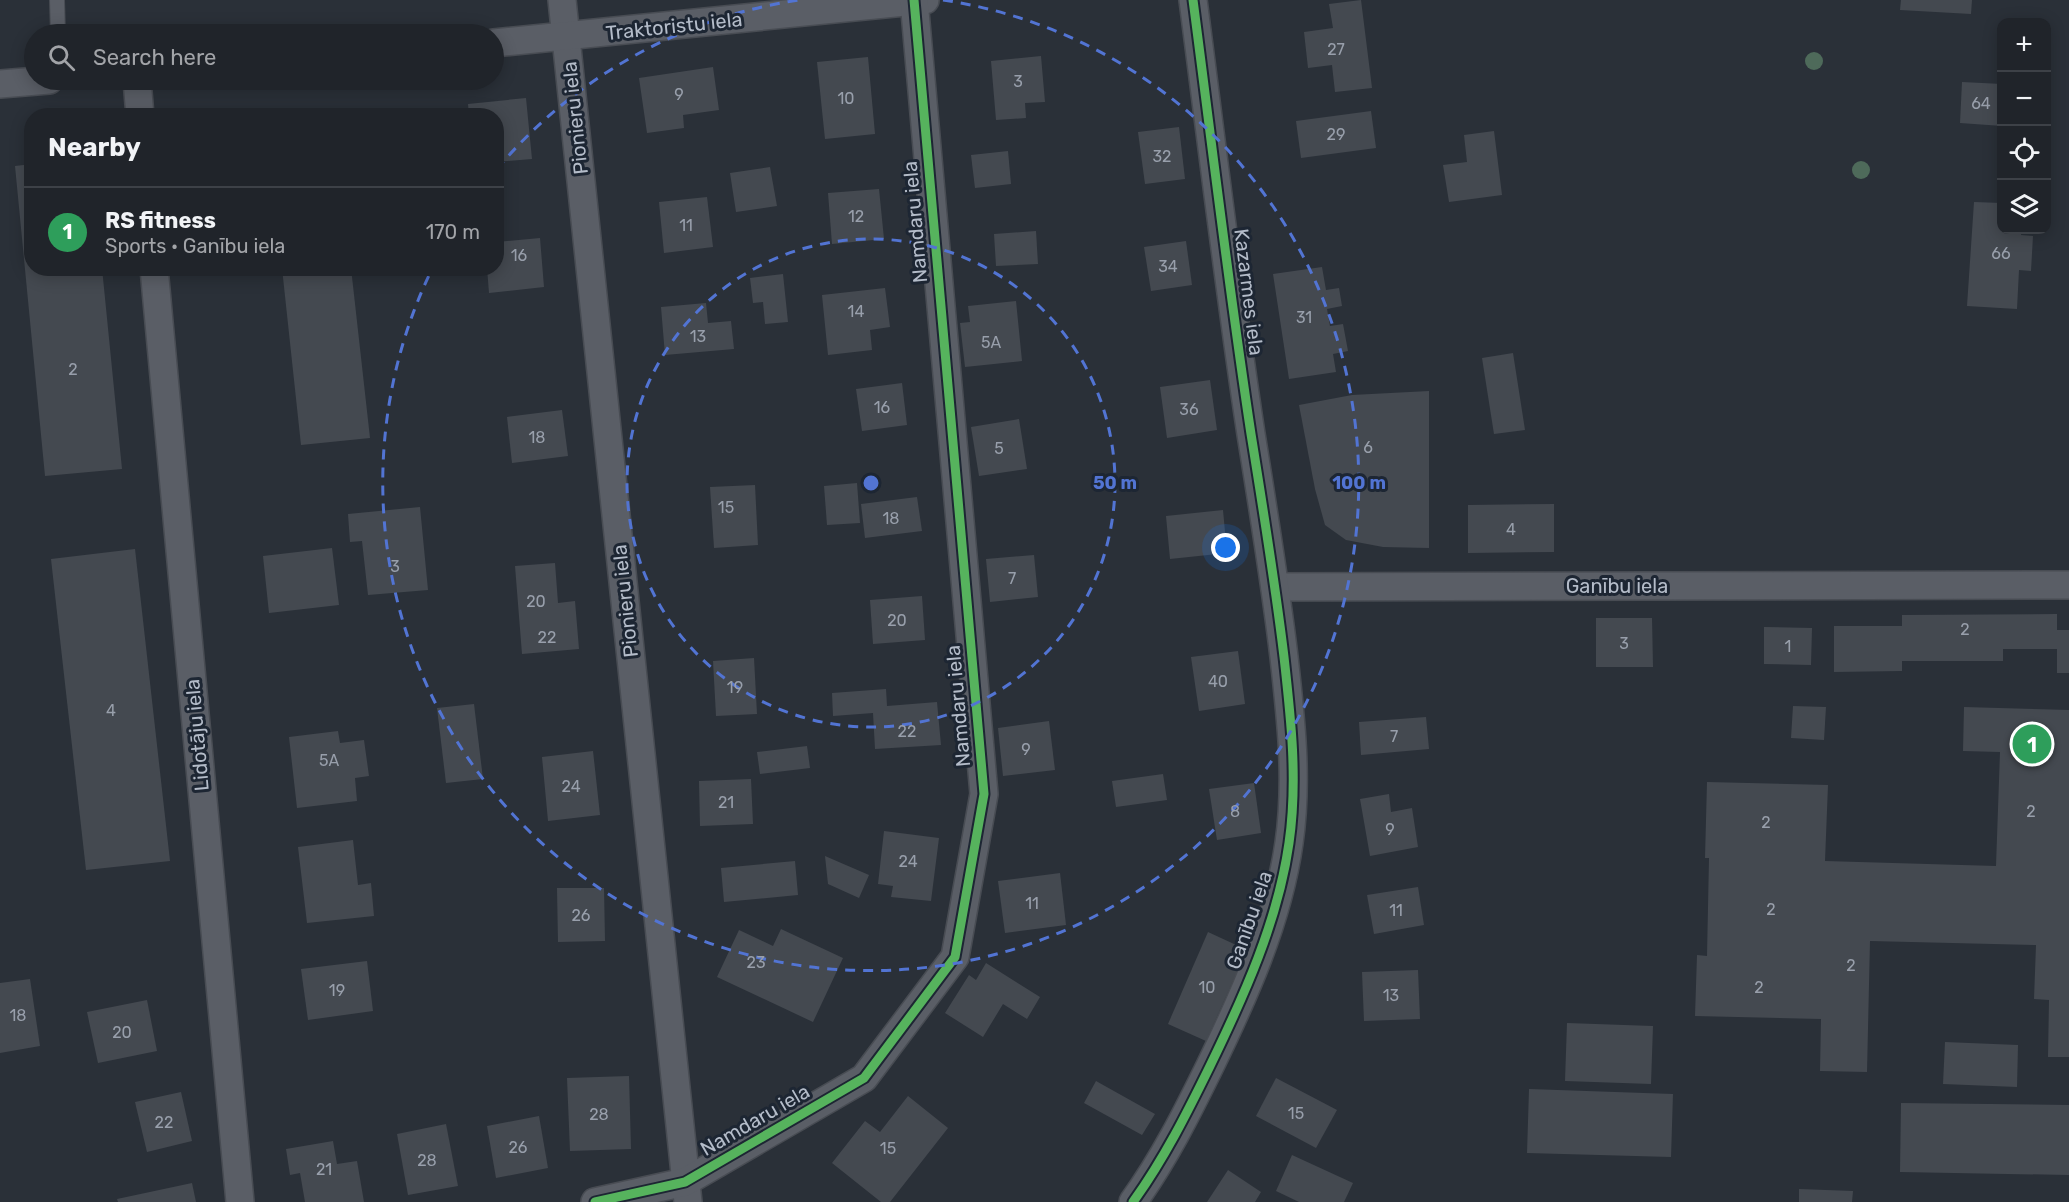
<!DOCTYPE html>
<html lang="en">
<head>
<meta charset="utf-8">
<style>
  :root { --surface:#20242a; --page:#282c32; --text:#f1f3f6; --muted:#a2a4a8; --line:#3d4147; --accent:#ea580c }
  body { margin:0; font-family:Rubik,sans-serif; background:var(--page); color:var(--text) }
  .controls { position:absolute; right:18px; top:18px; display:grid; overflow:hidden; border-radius:12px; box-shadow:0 3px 15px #0003 }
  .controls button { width:54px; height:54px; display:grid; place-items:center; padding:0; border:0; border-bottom:2px solid var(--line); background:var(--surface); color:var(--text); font:30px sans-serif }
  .you { position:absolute; left:1226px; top:548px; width:21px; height:21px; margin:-15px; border:4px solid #fff; border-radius:50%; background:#1a73e8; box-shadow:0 0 0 9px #1a73e833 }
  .badge { display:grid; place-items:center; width:39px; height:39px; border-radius:50%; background:var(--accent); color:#fff; font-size:20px; font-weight:700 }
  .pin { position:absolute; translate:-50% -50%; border:3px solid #fff; box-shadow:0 2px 6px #0006 }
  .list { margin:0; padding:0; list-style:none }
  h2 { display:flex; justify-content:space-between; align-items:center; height:78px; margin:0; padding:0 24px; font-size:26px }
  h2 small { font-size:20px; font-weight:400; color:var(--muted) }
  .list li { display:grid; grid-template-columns:39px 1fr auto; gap:18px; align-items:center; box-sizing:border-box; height:90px; padding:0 24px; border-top:2px solid var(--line) }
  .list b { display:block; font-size:22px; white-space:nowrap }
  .list p { margin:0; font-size:20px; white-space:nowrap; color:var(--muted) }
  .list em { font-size:20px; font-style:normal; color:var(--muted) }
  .icon { flex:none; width:33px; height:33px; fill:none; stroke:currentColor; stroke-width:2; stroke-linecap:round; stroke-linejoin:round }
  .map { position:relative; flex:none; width:2069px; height:1202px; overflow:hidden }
  .search { position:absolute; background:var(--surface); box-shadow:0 3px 15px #0003; left:24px; top:24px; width:480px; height:66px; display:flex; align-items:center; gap:15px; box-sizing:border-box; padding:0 21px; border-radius:33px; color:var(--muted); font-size:22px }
  .panel { position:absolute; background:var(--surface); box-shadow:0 3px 15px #0003; left:24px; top:108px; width:480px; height:168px; border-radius:24px }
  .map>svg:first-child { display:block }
  .building { fill:#444950 }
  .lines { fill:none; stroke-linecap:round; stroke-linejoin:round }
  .service-casing { stroke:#484c53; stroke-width:16 }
  .minor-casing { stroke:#484c53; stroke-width:30 }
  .service { stroke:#5a5e66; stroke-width:14 }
  .minor { stroke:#5a5e66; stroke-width:27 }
  .cycleway-casing { stroke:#1d2633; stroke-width:13 }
  .cycleway { stroke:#56b35d; stroke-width:9 }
  .tree { fill:#4e6a5a }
  .ring { fill:none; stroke:#5274d3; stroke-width:3; stroke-dasharray:10 8 }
  .labels { text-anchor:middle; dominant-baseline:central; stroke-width:6; stroke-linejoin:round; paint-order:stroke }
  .number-label { font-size:16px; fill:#989fab }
  .street-label { font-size:20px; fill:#b4bcc9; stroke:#1d2633 }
  .centre { fill:#5274d3; stroke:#1d2633; stroke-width:3 }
  .ring-label { font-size:18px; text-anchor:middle; font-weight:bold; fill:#5274d3; stroke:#1d2633; stroke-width:6; stroke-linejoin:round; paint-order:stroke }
</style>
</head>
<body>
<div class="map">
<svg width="2069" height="1202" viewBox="0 0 2069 1202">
  <rect width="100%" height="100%" fill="#2a3038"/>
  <g class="building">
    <polygon points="1361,0 1372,88 1335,92 1332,65 1308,68 1304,32 1333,28 1329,4"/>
    <polygon points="1901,0 1972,0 1971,14 1900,10"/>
    <polygon points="1041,56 1045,102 1025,103 1026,118 996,120 991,61"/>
    <polygon points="868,57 875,134 825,139 817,62"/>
    <polygon points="713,67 719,110 683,115 684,128 647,133 639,78"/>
    <polygon points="1962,82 2002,84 2002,126 1960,123"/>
    <polygon points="526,98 532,159 496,162 496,116 469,116 468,104"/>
    <polygon points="1371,111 1376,148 1301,158 1296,121"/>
    <polygon points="1179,127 1185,179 1145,184 1138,132"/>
    <polygon points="1494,131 1502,195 1449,202 1443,165 1467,162 1464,135"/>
    <polygon points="1008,151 1011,184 975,188 971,155"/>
    <polygon points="32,164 32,268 102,268 122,469 45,476 15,166"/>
    <polygon points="770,167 777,206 736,212 730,173"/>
    <polygon points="879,189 884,239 832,244 828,193"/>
    <polygon points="707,197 713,247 664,253 659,202"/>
    <polygon points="1974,202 2002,203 2002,230 2022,230 2021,235 2033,236 2031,271 2019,270 2017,309 1967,306"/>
    <polygon points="1036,231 1038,264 996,266 994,234"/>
    <polygon points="540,238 544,287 489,293 487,268 496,268 496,242"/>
    <polygon points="1186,241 1192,285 1151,291 1144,247"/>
    <polygon points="1322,267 1326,290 1339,288 1342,306 1327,309 1330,326 1343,324 1348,351 1333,354 1336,372 1289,379 1273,274"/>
    <polygon points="282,268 351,268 370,438 301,445"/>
    <polygon points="783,274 788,322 765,324 763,302 753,303 750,278"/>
    <polygon points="885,288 890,327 870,330 872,350 828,355 822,295"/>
    <polygon points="1016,301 1022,361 965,367 960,323 970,322 968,306"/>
    <polygon points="706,303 708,323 731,321 734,349 665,355 661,307"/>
    <polygon points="1513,353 1525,430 1494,434 1482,358"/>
    <polygon points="1210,380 1217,430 1167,438 1160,387"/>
    <polygon points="902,383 907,425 862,431 856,389"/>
    <polygon points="1429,391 1429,548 1383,547 1346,540 1325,525 1315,489 1299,405 1352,395"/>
    <polygon points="562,410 568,456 512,463 507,417"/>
    <polygon points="1019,419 1027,469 979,476 971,427"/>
    <polygon points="857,483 860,523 827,525 824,486"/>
    <polygon points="755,485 758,545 714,548 710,487"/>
    <polygon points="917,497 922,531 865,538 861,504"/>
    <polygon points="1554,504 1554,552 1468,553 1468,505"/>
    <polygon points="420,507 428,590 368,595 362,541 350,542 348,514"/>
    <polygon points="1223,510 1227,553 1170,559 1166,516"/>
    <polygon points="332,548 339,605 269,613 263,556"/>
    <polygon points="135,549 170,861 86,870 51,559"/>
    <polygon points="1034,555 1038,597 990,602 986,559"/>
    <polygon points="555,563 558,603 575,601 579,649 522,654 515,566"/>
    <polygon points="922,596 925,640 873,644 870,600"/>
    <polygon points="2057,614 2057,630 2069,630 2069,673 2057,673 2057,649 2003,649 2003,661 1902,661 1902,671 1834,672 1834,626 1902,626 1902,615"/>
    <polygon points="1596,618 1652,618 1653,667 1596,667"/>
    <polygon points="1764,627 1812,628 1811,665 1764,664"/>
    <polygon points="1238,651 1245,704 1199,711 1191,657"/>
    <polygon points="754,658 757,714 716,716 713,661"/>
    <polygon points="886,689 887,706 937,702 941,745 875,749 873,713 833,716 832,693"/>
    <polygon points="474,704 483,779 446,783 437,708"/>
    <polygon points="1793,706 1826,707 1824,740 1791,738"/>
    <polygon points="1964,707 2069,710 2069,1057 2048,1057 2049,1000 2034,999 2036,945 1870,941 1867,1072 1820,1071 1821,1019 1695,1016 1697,955 1707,956 1709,858 1705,858 1707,782 1828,785 1825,861 1996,866 2000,752 1963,751"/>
    <polygon points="1426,717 1429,749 1361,755 1359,722"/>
    <polygon points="1049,721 1055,770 1003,776 998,728"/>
    <polygon points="338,731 340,743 364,740 369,776 355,778 357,801 297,808 289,737"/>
    <polygon points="807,746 810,768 760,774 757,752"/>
    <polygon points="593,751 600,815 548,821 542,757"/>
    <polygon points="1163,774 1167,800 1116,807 1112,781"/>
    <polygon points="751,779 753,824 700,826 699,781"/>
    <polygon points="1254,783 1261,833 1217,840 1209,789"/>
    <polygon points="1389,794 1391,812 1412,808 1418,847 1370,856 1360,799"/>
    <polygon points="884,831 939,838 931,901 891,897 893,886 878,884"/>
    <polygon points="353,840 358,885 371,883 374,916 307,923 298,847"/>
    <polygon points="825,856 869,875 859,898 828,884"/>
    <polygon points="795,861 798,895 724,902 721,868"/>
    <polygon points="1060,873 1066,925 1005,933 998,881"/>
    <polygon points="1418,887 1424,925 1374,934 1367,895"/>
    <polygon points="557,888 604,888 605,941 558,942"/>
    <polygon points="781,929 843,958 813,1022 717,977 739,930 773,946"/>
    <polygon points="1208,932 1247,950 1206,1041 1168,1024"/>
    <polygon points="367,961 373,1011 308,1020 301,969"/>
    <polygon points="986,963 1040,997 1027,1019 1003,1004 983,1037 945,1013 969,975 976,980"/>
    <polygon points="1418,970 1420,1019 1364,1021 1362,972"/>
    <polygon points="30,979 40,1046 0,1053 0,983"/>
    <polygon points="147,1000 157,1051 98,1063 87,1012"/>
    <polygon points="1567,1023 1653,1026 1651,1084 1565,1081"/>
    <polygon points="1945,1042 2018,1045 2017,1087 1943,1084"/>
    <polygon points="629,1076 631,1149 570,1151 567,1078"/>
    <polygon points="1276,1078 1337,1110 1316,1148 1256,1116"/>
    <polygon points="1096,1081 1155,1114 1142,1135 1084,1103"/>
    <polygon points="1529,1089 1673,1094 1671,1157 1527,1153"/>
    <polygon points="181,1092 192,1141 147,1152 135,1102"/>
    <polygon points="908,1096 948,1128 890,1202 881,1202 832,1163 865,1121 880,1132"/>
    <polygon points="1901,1103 2069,1105 2069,1175 1900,1172"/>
    <polygon points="539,1116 548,1168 496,1178 487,1126"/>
    <polygon points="446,1124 458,1186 408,1195 397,1134"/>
    <polygon points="333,1141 337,1164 357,1161 364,1202 305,1202 300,1173 290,1175 286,1149"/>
    <polygon points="1292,1155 1353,1183 1344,1202 1299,1202 1276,1191"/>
    <polygon points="1228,1170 1261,1192 1255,1202 1207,1202"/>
    <polygon points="192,1183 196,1202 118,1202 117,1199"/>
    <polygon points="1799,1189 1853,1191 1852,1202 1799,1202"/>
  </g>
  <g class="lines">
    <g class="service-casing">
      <polyline id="service" points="57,0 58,34"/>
    </g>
    <g class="minor-casing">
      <g id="minor">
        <polyline points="562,0 688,1202"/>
        <polyline points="494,43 925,0"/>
        <polyline points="137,80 140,116"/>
        <polyline points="0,84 49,80"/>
        <polyline points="154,268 240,1202"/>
        <polyline points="1275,587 2069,585"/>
        <polyline points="595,1202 685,1182 864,1078 955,957 984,794 914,0"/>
        <path d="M1133,1202C1164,1159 1187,1113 1210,1066C1244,996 1278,921 1289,843C1298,781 1291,719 1284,657C1275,582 1263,508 1251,434C1229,290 1212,145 1193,0"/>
      </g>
    </g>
    <use href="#service" class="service"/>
    <use href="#minor" class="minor"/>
    <g class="cycleway-casing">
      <g id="cycleway">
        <polyline points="595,1202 685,1182 864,1078 955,957 984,794 914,0"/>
        <path d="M1133,1202C1164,1159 1187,1113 1210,1066C1244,996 1278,921 1289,843C1298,781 1291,719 1284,657C1275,582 1263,508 1251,434C1229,290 1212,145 1193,0"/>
      </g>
    </g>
    <use href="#cycleway" class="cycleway"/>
  </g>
  <g class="tree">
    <circle cx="1814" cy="61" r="9"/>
    <circle cx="1861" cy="170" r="9"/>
  </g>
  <g class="ring">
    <circle cx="871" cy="483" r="244"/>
    <path d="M497 169A488 488 0 0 1 799 0M943 0A488 488 0 1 1 432 269"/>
  </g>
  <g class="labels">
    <g class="number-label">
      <text x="1336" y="49">27</text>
      <text x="1018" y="81">3</text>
      <text x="679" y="94">9</text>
      <text x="846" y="98">10</text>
      <text x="1981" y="103">64</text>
      <text x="1336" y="134">29</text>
      <text x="1162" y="156">32</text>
      <text x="856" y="216">12</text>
      <text x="686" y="225">11</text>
      <text x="2001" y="253">66</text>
      <text x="519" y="255">16</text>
      <text x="1168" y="266">34</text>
      <text x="856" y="311">14</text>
      <text x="1304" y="317">31</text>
      <text x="698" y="336">13</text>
      <text x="991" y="342">5A</text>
      <text x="73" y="369">2</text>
      <text x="882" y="407">16</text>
      <text x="1189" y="409">36</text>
      <text x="537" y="437">18</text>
      <text x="1368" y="447">6</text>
      <text x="999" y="448">5</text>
      <text x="726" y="507">15</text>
      <text x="891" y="518">18</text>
      <text x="1511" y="529">4</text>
      <text x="395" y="566">3</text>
      <text x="1012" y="578">7</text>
      <text x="536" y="601">20</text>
      <text x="897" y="620">20</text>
      <text x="1965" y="629">2</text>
      <text x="547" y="637">22</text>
      <text x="1624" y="643">3</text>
      <text x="1788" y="646">1</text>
      <text x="1218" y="681">40</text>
      <text x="735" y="687">19</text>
      <text x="111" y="710">4</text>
      <text x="907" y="731">22</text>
      <text x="1394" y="736">7</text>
      <text x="1026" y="749">9</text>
      <text x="329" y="760">5A</text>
      <text x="571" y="786">24</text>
      <text x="726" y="802">21</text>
      <text x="1235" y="811">8</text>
      <text x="2031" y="811">2</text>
      <text x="1766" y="822">2</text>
      <text x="1390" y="829">9</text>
      <text x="908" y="861">24</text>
      <text x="1032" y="903">11</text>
      <text x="1771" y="909">2</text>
      <text x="1396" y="910">11</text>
      <text x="581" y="915">26</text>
      <text x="756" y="962">23</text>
      <text x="1851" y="965">2</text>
      <text x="1207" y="987">10</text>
      <text x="1759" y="987">2</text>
      <text x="337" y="990">19</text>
      <text x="1391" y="995">13</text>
      <text x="18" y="1015">18</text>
      <text x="122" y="1032">20</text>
      <text x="1296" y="1113">15</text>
      <text x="599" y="1114">28</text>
      <text x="164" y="1122">22</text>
      <text x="518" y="1147">26</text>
      <text x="888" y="1148">15</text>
      <text x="427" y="1160">28</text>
      <text x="324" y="1169">21</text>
    </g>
    <g class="street-label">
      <text transform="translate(674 26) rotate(-6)">Traktoristu iela</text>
      <text transform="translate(575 118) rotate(-96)">Pionieru iela</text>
      <text transform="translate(915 222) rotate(-95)">Namdaru iela</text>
      <text transform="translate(1249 292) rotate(83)">Kazarmes iela</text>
      <text x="1617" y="586">Ganību iela</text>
      <text transform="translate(625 601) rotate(-96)">Pionieru iela</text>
      <text transform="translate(958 706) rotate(-95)">Namdaru iela</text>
      <text transform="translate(197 735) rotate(-95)">Lidotāju iela</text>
      <text transform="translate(1249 920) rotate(-71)">Ganību iela</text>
      <text transform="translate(755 1120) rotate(-30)">Namdaru iela</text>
    </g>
  </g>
  <circle cx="871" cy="483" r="9" class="centre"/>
  <g class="ring-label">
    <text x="1115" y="489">50 m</text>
    <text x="1359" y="489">100 m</text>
  </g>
</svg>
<div class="controls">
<button>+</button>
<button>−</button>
<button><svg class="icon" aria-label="locate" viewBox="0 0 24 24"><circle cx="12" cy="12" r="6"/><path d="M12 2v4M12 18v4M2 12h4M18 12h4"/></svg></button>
<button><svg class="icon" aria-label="layers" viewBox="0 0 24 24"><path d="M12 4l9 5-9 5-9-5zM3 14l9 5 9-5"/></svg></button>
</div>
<div class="you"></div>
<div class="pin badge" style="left:2032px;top:744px;background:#2e9e5b">1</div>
<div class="search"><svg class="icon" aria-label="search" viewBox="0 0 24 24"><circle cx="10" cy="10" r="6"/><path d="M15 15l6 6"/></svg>Search here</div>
<section class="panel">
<h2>Nearby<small></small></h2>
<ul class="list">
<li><span class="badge" style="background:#2e9e5b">1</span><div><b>RS fitness</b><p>Sports · Ganību iela</p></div><em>170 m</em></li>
</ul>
</section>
</div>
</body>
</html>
